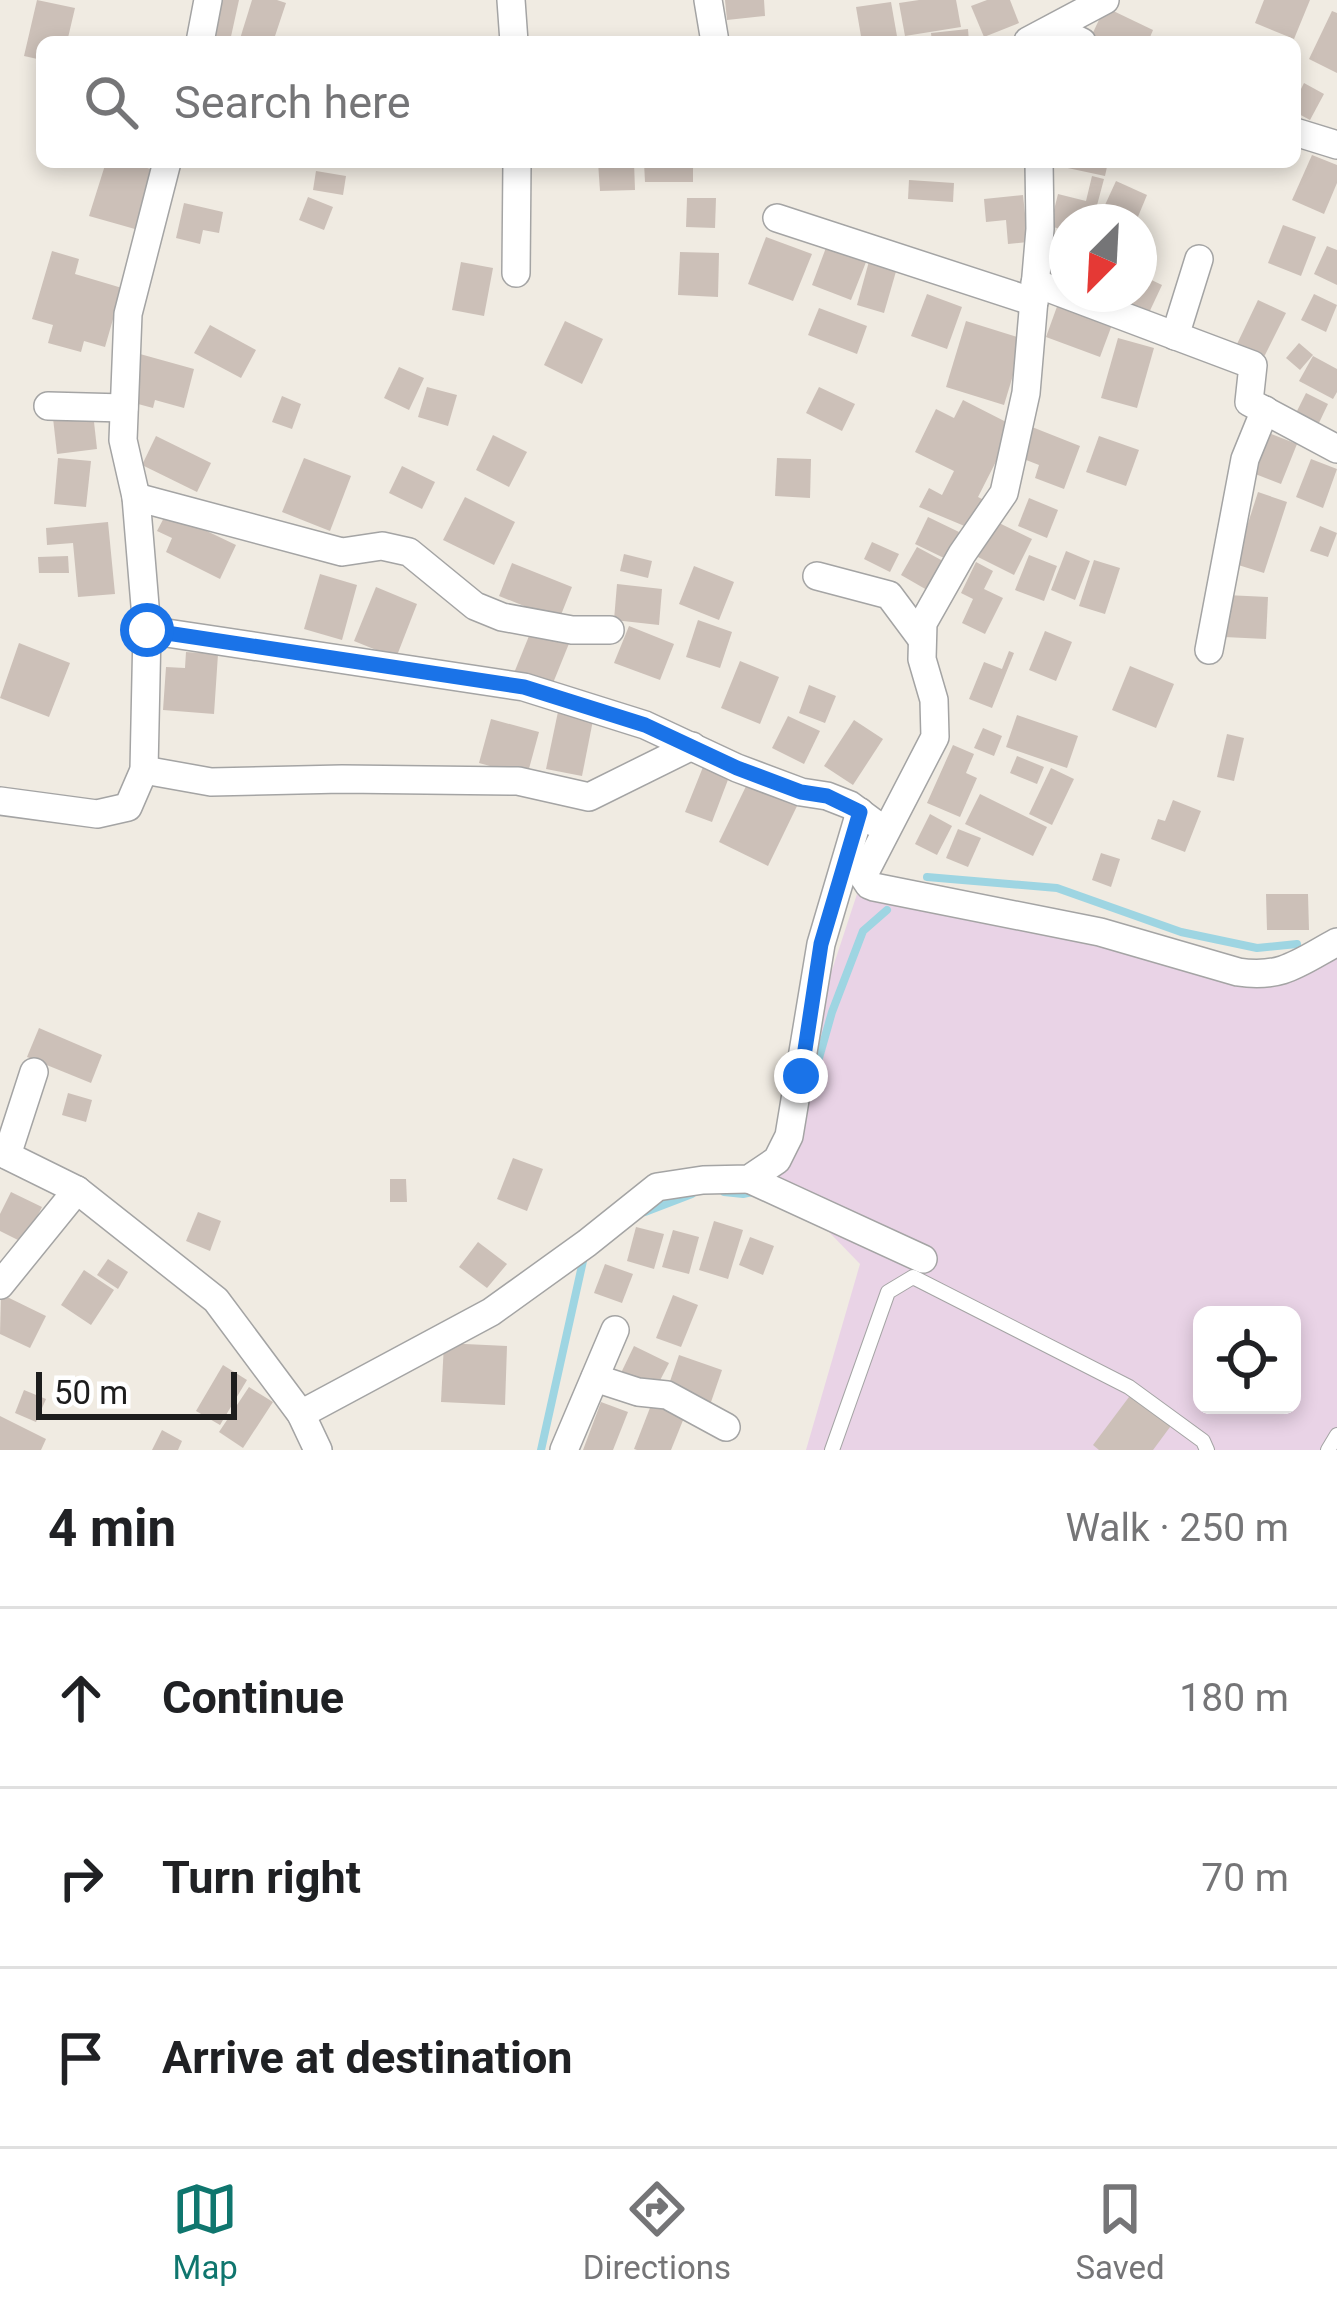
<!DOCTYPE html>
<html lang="en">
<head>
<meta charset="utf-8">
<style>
  :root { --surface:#fff; --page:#f2f2f2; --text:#202124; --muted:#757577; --line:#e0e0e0; --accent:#0f766e }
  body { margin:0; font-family:Roboto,sans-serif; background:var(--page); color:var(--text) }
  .controls { position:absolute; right:36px; bottom:36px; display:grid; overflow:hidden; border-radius:18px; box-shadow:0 6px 18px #0003 }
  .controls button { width:108px; height:108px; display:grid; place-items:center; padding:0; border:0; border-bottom:3px solid var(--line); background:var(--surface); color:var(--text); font:60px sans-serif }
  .compass { position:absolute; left:1049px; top:204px; width:108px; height:108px; border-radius:50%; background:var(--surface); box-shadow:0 6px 18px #0003; rotate:204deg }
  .scale { position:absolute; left:36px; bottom:30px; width:201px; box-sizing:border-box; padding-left:12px; border:6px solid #1d1d1d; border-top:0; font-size:33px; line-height:42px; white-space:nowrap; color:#1d1d1d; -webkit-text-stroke:9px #fff; paint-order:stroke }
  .stop { position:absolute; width:36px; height:36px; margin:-27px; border:9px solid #1a73e8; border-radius:50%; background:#fff }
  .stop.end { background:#1a73e8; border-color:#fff; box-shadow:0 3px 12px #0008 }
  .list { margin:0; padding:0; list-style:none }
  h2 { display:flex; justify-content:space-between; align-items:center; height:156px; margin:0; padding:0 48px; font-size:51px }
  h2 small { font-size:39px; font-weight:400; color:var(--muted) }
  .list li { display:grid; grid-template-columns:78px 1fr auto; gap:36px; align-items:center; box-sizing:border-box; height:180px; padding:0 48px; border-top:3px solid var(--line) }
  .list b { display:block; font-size:45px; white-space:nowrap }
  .list em { font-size:39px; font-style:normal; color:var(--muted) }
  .icon { flex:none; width:66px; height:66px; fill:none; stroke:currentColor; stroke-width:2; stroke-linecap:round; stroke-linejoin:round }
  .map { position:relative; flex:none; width:1337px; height:1450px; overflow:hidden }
  .search { position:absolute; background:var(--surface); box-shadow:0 6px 18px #0003; left:36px; right:36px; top:36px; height:132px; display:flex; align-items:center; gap:30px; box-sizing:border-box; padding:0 42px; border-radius:18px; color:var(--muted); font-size:45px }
  .sheet { height:696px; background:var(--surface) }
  nav { display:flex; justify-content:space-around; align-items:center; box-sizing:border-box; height:168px; border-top:3px solid var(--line); background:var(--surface); font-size:33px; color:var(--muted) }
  nav a { display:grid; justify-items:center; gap:6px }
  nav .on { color:var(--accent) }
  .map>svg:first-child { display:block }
  .industrial { fill:#e9d3e6; fill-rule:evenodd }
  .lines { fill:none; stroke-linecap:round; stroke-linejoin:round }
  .stream { stroke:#9ed5e2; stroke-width:8 }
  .building { fill:#ccc0b8 }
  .service-casing { stroke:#a4a4a4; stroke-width:16 }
  .minor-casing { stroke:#a4a4a4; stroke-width:30 }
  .service { stroke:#fff; stroke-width:14 }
  .minor { stroke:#fff; stroke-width:27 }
  .route { stroke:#1a73e8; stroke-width:15 }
</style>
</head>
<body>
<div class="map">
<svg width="1337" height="1450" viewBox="0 0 1337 1450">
  <rect width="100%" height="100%" fill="#f0ebe2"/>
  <path class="industrial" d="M857,894L1057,923L1288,973L1337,940V1450H806L860,1264L767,1168ZM1202,1315H1292V1405H1202Z"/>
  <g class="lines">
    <g class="stream">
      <polyline points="927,877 1057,888 1181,932 1257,948 1297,944"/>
      <polyline points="808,1097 832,1012 863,931 887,910"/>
      <polyline points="724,1192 743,1194 757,1191"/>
      <polyline points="645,1212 692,1194"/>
      <polyline points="541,1450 585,1252"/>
    </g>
  </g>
  <g class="building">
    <polygon points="37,0 75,8 67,42 42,42 42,60 24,56"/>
    <polygon points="220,0 239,0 230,41 211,37"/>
    <polygon points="252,0 277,0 286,3 273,42 239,42"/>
    <polygon points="725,0 764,0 765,16 727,20"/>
    <polygon points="919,0 956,0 961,27 905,36 899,3"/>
    <polygon points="987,0 1010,0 1019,23 984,37 971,6"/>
    <polygon points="1264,0 1310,0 1294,39 1255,23"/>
    <polygon points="891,2 898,42 862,42 856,7"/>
    <polygon points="1105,7 1153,30 1148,42 1096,42 1090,39"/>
    <polygon points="1332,11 1337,13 1337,73 1309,59"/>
    <polygon points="968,29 969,42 932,42 931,33"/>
    <polygon points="1304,83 1324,94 1310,120 1295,112 1295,101"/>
    <polygon points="1312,155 1337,165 1337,183 1324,214 1292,200"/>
    <polygon points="106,162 124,166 125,162 128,162 160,172 142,231 89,216"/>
    <polygon points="598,162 634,162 635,190 600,191"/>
    <polygon points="644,162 693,162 693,182 645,182"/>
    <polygon points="1064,162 1108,162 1105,176 1063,167"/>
    <polygon points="316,171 346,176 343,195 313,190"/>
    <polygon points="1092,176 1104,179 1096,209 1105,211 1103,222 1067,222 1067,231 1050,226 1058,194 1086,201"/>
    <polygon points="909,180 954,183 953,202 908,199"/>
    <polygon points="1116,181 1147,195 1137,219 1105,205"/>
    <polygon points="1023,195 1028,242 1008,244 1006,220 986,222 984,199"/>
    <polygon points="308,197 333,207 324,230 299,220"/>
    <polygon points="687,198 716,198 715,228 686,227"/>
    <polygon points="184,203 223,212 219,233 203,230 200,244 176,238"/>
    <polygon points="1283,225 1316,237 1301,276 1268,263"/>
    <polygon points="766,237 812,254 793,301 748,284"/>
    <polygon points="830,237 870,252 851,300 812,285"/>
    <polygon points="1327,246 1337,250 1337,285 1314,274"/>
    <polygon points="52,251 79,259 75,274 122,288 105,347 84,341 81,352 48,343 53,325 32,319"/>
    <polygon points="680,252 719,253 718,297 678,295"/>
    <polygon points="871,254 899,261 884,313 857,305"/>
    <polygon points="461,262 493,268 484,316 452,310"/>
    <polygon points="1139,274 1162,285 1147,317 1099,294 1139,294"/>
    <polygon points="927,294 962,307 947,349 911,336"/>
    <polygon points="1314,294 1337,305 1326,332 1301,320"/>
    <polygon points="1258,300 1286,313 1264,357 1237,344"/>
    <polygon points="1059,301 1113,322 1100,357 1046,337"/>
    <polygon points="819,308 867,326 857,354 808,335"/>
    <polygon points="565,321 603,339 582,384 544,365"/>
    <polygon points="966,321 1024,339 1004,405 946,387"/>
    <polygon points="210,325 256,350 241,378 194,353"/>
    <polygon points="1118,338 1154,348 1137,408 1101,398"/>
    <polygon points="1299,343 1313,355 1300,370 1286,358"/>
    <polygon points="140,354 194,369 184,408 155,400 153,408 127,401"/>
    <polygon points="1313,356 1337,369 1337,392 1333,399 1299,381"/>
    <polygon points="399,367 424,378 409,410 384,398"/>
    <polygon points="427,387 457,395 448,426 418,417"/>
    <polygon points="819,387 855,404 842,431 806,413"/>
    <polygon points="1306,393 1328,404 1317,427 1295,415"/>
    <polygon points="282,396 301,404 292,429 272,422"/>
    <polygon points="963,400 1014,426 978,497 988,502 974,530 919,507 929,488 942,495 954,471 915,452 936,409 954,418"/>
    <polygon points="93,413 97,449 57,454 53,418"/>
    <polygon points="1032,427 1080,446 1064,489 1035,478 1039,465 1021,458"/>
    <polygon points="1266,432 1297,444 1281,484 1250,472"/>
    <polygon points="493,435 527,452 509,487 476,470"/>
    <polygon points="156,436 211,463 197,492 142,465"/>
    <polygon points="1099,436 1139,450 1126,486 1086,472"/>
    <polygon points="58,458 91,461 86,507 54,504"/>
    <polygon points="304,458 351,476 330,531 282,512"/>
    <polygon points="777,458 811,459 810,498 775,496"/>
    <polygon points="1311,459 1337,469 1323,508 1296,497"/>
    <polygon points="402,466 435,482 422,509 389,493"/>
    <polygon points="1258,492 1287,502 1264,573 1235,564"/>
    <polygon points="465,497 515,522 494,565 443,540"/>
    <polygon points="1029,498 1058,510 1047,538 1018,526"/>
    <polygon points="167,512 236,545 220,579 166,552 172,538 157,531"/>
    <polygon points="928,517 959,532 946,559 915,544"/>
    <polygon points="993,520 1032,539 1014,575 976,556"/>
    <polygon points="108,522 115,594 78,597 73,543 47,545 46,528"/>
    <polygon points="1320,526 1337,533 1328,557 1310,551"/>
    <polygon points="872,542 899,554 890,572 864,559"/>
    <polygon points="917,547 943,561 927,590 901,575"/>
    <polygon points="1066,551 1090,561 1075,600 1051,590"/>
    <polygon points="624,554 652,561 648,578 620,571"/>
    <polygon points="1029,555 1057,566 1044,601 1015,590"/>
    <polygon points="68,556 69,573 39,573 38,557"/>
    <polygon points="1094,560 1120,568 1105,614 1079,606"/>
    <polygon points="976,562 993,571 984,589 1003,598 985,634 962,623 973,599 961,593"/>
    <polygon points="512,563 572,587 559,620 499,596"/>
    <polygon points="694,566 734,582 719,620 679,604"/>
    <polygon points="320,574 357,585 342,640 304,629"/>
    <polygon points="617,584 662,589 659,625 614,620"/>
    <polygon points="376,587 417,604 396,658 354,641"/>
    <polygon points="1226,595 1268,597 1266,639 1224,637"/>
    <polygon points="698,620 732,632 720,668 686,657"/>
    <polygon points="533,626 570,641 549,693 512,678"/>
    <polygon points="629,626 674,644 660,680 614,663"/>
    <polygon points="1045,631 1072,642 1056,681 1029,670"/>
    <polygon points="19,643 70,663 49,717 0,698"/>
    <polygon points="1009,651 1014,653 992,708 969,699 984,662 1002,669"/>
    <polygon points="186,652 218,654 214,714 163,710 166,667 185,668"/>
    <polygon points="740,661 779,677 760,724 721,708"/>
    <polygon points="1130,666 1174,684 1156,728 1112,710"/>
    <polygon points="809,685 836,696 825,723 799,713"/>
    <polygon points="559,707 594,715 582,776 546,769"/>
    <polygon points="1017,715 1078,736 1067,768 1006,747"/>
    <polygon points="788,716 820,731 804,764 772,748"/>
    <polygon points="491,719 539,732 527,776 479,763"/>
    <polygon points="854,720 883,739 853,785 824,766"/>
    <polygon points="983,728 1002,736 994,756 974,748"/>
    <polygon points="1227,734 1244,738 1234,781 1217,777"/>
    <polygon points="953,745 974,754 966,773 977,778 960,817 927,803"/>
    <polygon points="1017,756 1044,767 1037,784 1010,773"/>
    <polygon points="703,767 729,777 712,822 685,812"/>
    <polygon points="1051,768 1074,779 1052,825 1029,814"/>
    <polygon points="749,780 798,804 768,866 719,842"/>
    <polygon points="980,794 1047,827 1033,856 965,824"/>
    <polygon points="1173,800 1201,811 1185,852 1151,839 1158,819 1165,821"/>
    <polygon points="930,814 952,826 937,855 915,844"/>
    <polygon points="958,829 981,838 968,867 946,858"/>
    <polygon points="1101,853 1120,859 1111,887 1092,880"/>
    <polygon points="1266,894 1308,894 1309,930 1267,930"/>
    <polygon points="39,1028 102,1055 91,1083 27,1057"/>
    <polygon points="68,1093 92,1100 86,1122 62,1115"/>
    <polygon points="513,1158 543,1169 527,1211 497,1199"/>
    <polygon points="390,1179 406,1179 407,1202 390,1202"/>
    <polygon points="11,1192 42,1207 24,1243 0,1231 0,1214"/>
    <polygon points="198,1212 221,1221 210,1251 186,1241"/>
    <polygon points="714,1221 743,1230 728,1279 699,1270"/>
    <polygon points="636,1227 664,1234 654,1269 627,1261"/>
    <polygon points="673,1230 699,1237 689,1274 662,1267"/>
    <polygon points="750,1237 774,1246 763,1275 739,1265"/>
    <polygon points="478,1242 507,1264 487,1288 459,1267"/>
    <polygon points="108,1259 128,1272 118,1289 97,1275"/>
    <polygon points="605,1264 633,1274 622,1303 594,1293"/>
    <polygon points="84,1270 114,1290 91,1325 61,1305"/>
    <polygon points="1,1294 46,1316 30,1348 0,1334"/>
    <polygon points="673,1295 698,1305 681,1347 656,1338"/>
    <polygon points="444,1343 507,1346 505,1405 441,1402"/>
    <polygon points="634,1346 669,1363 654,1392 620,1375"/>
    <polygon points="679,1355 722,1370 710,1405 667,1390"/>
    <polygon points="223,1365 247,1380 220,1425 196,1411"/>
    <polygon points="249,1387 273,1402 243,1448 219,1432"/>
    <polygon points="24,1390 46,1399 36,1422 15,1413"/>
    <polygon points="1132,1393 1173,1423 1153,1450 1099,1450 1093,1445"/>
    <polygon points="655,1395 688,1408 671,1450 637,1450 634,1449"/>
    <polygon points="601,1402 628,1412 613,1450 583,1450"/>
    <polygon points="0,1416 46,1439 41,1450 0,1450"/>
    <polygon points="162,1430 182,1441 178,1450 152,1450"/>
  </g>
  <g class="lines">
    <g class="service-casing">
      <g id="service">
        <polyline points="832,1450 888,1292 913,1277 1129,1387 1203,1441 1207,1450"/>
        <polyline points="1328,1450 1337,1435"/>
      </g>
    </g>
    <g class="minor-casing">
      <g id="minor">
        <polyline points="511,0 514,42"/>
        <polyline points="708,0 715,42"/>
        <polyline points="1054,28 1082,42"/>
        <polyline points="1028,41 1105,0"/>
        <polyline points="200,42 208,0"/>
        <polyline points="1295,132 1337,145"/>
        <path d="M1039,162L1040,229L1026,393L1004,493L962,554L923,623L922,659L934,700L935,737L863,876L869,885L874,887L1100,932L1238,972C1282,979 1300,962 1337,942"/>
        <polyline points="777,218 1034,302"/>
        <polyline points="516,273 517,162"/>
        <polyline points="1035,283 1253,365 1249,402 1337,449"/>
        <polyline points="1175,336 1199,259"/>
        <polyline points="48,406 124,408"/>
        <polyline points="136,497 342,552 382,546 409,552 475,606 502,617 572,630 610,630"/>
        <polyline points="817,576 889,595 921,638"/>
        <polyline points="147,630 524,687 645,725 737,768 801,792 827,796 850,805 873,822"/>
        <polyline points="1209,650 1245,459 1265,410"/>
        <polyline points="144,770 211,782 342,779 518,781 589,797 692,746"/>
        <polyline points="0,801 97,814 128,807 144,770 147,630 136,497 123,440 128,314 167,162"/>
        <polyline points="0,1152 77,1190 216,1300 301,1414 318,1450"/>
        <polyline points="7,1155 34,1072"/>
        <polyline points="749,1179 923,1259"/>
        <polyline points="0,1285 77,1190"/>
        <polyline points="595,1378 638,1392 667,1395 726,1427"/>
        <polyline points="301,1414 491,1312 587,1243 657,1187 703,1180 749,1179 777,1160 789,1136 821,944 860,812"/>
        <polyline points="564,1450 615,1330"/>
      </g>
    </g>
    <use href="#service" class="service"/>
    <use href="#minor" class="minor"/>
  </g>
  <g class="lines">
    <polyline class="route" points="147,630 524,687 645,725 737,768 801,792 827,796 860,812 821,944 801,1076"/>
  </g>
</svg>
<div class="controls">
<button><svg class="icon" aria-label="locate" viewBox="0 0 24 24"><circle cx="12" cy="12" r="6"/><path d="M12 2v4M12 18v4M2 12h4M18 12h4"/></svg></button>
</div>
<svg class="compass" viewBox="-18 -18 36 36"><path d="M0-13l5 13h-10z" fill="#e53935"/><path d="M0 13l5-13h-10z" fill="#757577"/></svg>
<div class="scale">50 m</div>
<div class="stop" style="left:147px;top:630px"></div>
<div class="stop end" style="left:801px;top:1076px"></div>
<div class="search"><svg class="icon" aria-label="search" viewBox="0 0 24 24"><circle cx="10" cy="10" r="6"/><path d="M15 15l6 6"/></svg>Search here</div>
</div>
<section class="sheet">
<h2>4 min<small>Walk · 250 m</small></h2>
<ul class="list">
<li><svg class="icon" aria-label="ahead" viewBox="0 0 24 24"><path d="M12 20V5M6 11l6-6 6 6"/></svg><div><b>Continue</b></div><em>180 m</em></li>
<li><svg class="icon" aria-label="right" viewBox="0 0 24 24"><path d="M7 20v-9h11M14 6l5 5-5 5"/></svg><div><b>Turn right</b></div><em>70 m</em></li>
<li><svg class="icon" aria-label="arrive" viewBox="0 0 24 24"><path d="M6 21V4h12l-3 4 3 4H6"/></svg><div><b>Arrive at destination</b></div></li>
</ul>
</section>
<nav>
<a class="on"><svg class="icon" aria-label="map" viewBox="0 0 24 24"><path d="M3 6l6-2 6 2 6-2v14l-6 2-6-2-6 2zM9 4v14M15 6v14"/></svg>Map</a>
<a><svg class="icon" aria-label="directions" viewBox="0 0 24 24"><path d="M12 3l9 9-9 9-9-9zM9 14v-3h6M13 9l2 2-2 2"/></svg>Directions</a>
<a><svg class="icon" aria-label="saved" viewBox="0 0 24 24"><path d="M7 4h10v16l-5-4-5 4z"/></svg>Saved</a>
</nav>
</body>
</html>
